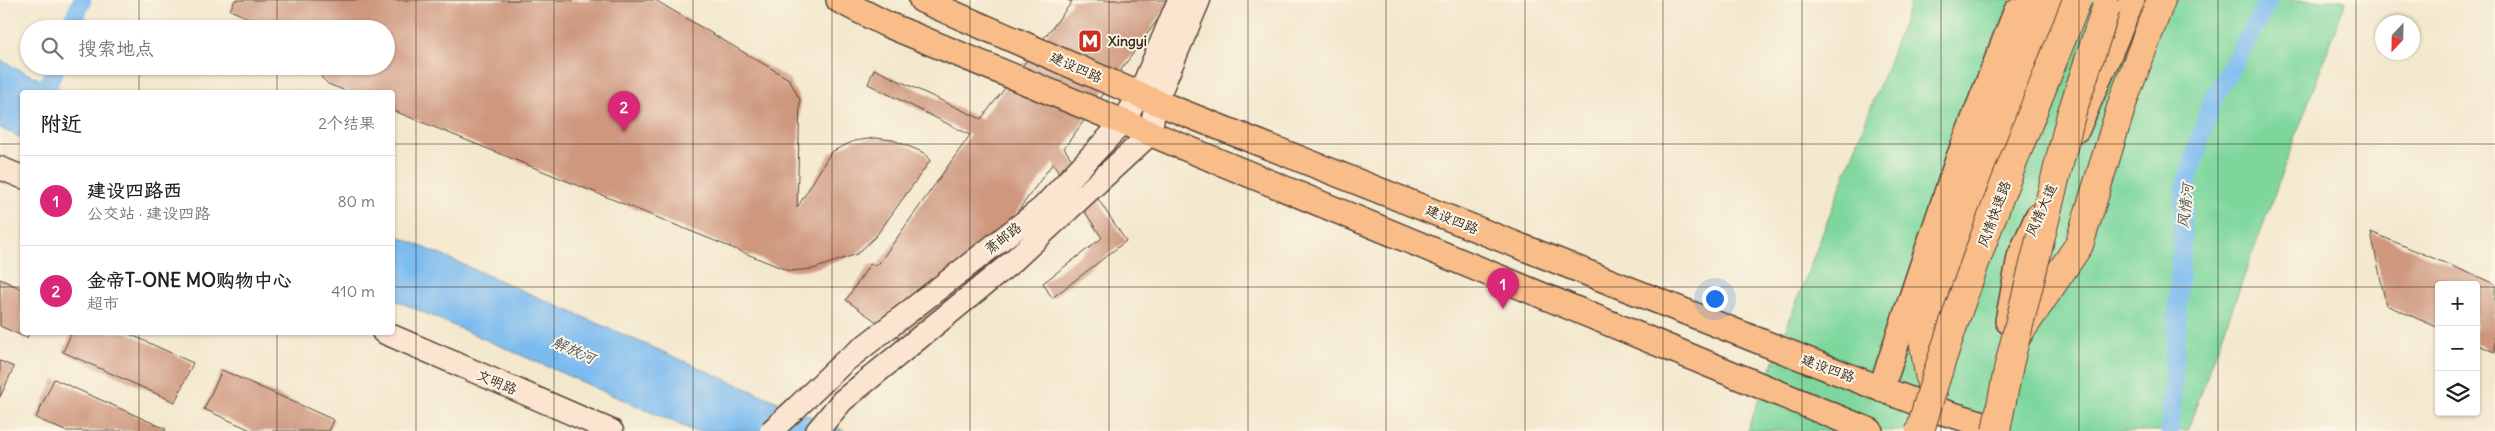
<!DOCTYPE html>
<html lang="zh">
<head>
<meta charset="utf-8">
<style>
  :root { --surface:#fff; --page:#f6f6f6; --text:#222; --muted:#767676; --line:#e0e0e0; --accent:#db2777 }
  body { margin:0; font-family:Delius,"LXGW WenKai TC",sans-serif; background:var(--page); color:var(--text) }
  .controls { position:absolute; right:15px; bottom:15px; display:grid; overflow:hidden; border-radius:5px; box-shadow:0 1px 4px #0004 }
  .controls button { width:45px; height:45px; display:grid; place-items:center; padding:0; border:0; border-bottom:1px solid var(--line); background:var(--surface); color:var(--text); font:25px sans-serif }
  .compass { position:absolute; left:2375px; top:15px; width:45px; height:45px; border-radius:50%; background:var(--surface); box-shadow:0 1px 4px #0004; rotate:202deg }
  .you { position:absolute; left:1714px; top:298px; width:18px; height:18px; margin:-12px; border:4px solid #fff; border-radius:50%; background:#1a73e8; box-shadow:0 0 0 8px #1a73e833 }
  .badge { display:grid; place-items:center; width:32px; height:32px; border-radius:50%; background:var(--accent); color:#fff; font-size:16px; font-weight:700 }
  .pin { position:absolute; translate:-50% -41px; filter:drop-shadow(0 1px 2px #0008) }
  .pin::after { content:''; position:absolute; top:26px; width:18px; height:15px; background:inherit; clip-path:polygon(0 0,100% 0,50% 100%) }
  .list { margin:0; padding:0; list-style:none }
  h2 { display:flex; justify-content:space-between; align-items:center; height:65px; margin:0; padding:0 20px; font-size:21px }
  h2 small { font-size:16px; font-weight:400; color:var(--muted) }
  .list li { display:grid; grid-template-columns:32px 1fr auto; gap:15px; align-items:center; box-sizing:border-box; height:90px; padding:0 20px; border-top:1px solid var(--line) }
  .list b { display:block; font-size:19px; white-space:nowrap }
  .list p { margin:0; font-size:16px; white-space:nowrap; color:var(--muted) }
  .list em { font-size:16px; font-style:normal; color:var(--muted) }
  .icon { flex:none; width:28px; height:28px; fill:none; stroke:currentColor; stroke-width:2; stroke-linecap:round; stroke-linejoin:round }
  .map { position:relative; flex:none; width:2495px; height:431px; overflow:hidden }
  .search { position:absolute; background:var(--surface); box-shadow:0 1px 4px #0004; left:20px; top:20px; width:375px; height:55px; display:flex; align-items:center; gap:12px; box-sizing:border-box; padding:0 18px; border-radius:28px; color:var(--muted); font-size:19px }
  .panel { position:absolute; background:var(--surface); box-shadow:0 1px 4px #0004; left:20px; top:90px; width:375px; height:245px; border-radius:5px }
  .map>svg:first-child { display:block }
  .green { fill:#7dd79d; stroke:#5c805e }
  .water { fill:#7bbbef; stroke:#5b7286 }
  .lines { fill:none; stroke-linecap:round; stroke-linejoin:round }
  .canal { stroke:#7bbbef; stroke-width:19 }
  .building { fill:#ce977e }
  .secondary-casing { stroke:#574638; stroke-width:25 }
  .primary-casing { stroke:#574638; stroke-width:28 }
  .highway-casing { stroke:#574638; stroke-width:30 }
  .secondary { stroke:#fce5d0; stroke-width:22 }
  .primary { stroke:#f8bd89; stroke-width:25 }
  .highway { stroke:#f8bd89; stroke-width:28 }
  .secondary-bridge-casing { stroke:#574638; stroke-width:25; stroke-linecap:butt }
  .highway-bridge-casing { stroke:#574638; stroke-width:30; stroke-linecap:butt }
  .secondary-bridge { stroke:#fce5d0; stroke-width:22 }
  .highway-bridge { stroke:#f8bd89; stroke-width:28 }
  .grid { fill:none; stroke:#3b2a1e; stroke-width:1; stroke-opacity:0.55 }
  .labels { text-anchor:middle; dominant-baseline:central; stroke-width:4; stroke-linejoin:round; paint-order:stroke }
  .poi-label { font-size:14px; font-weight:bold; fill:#3b2a1e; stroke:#fcf5e5; text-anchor:start }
  .street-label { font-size:14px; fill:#3b2a1e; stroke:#fcf5e5 }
  .water-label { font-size:15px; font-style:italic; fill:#4e565d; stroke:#fcf5e5 }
</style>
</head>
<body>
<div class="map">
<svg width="2495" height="431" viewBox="0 0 2495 431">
  <rect width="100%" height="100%" fill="#fcf5e5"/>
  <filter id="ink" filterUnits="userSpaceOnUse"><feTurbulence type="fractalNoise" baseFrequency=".02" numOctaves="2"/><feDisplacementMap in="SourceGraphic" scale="10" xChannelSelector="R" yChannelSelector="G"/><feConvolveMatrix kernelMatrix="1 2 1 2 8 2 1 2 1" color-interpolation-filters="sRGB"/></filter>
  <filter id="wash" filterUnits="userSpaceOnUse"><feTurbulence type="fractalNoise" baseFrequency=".0096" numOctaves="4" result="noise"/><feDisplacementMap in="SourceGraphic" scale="20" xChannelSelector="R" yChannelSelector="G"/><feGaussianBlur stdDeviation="1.12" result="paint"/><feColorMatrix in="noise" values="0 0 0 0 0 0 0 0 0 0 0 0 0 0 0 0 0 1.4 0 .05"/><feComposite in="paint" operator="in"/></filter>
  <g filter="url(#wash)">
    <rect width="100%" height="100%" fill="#f3e8cd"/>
    <polygon class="green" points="1912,0 2346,0 2187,431 1747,431"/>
    <g class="water">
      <polygon points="0,60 66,92 22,92 22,138 0,128"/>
      <polygon points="393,234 844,431 694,431 393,299"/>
    </g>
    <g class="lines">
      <g class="canal">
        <polyline points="70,29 82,0"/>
        <polyline points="45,92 56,66"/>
        <polyline points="2170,431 2185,188 2212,101 2269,0"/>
      </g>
    </g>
    <g id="blocks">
      <g class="building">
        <polygon points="235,0 655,0 789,79 800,100 797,208 831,152 854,141 875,138 893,140 920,151 927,155 930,161 876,236 857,254 813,269 789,271 392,110 392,92 349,92 328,84 322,78 319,66 386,66 386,29 274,29 230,10"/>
        <polygon points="1067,0 1172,0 1064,148 1126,241 1052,298 1043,283 1102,238 1053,163 946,309 948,317 920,353 846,300 870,264 877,266 970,135 868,84 874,69 981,119 1072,2"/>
        <polygon points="2371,232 2495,284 2495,352 2476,344 2476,285 2439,285 2439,328 2386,305"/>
        <polygon points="0,279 22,289 22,332 29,332 27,338 0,326"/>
        <polygon points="72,332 125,332 193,363 175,402 63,352"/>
        <polygon points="0,361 14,367 0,397"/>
        <polygon points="222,370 334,420 329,431 253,431 204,409"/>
        <polygon points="54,379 166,429 165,431 65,431 36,418"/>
      </g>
    </g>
  </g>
  <g filter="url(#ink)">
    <use href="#blocks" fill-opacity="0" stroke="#574638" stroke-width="1"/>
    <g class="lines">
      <g class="secondary-casing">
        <g id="secondary">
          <polyline points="0,168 22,177"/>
          <polyline points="383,332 612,431"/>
          <polyline points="795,409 844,362 1042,208 1123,122 1139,95 1179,0"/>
          <polyline points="817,431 842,401 1013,261 1150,134 1156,102 1199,0"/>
        </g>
      </g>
      <g class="primary-casing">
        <g id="primary">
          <polyline points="839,0 886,24 1870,431"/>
          <polyline points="922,0 1156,102 1835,371 1936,410 1987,425"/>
          <polyline points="2077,129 2132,0"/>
          <polyline points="1958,280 1959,268 1993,166 2056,0"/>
          <polyline points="2008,321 2020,257 2038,216"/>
          <polyline points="1881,389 1958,160 2016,12"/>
        </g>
      </g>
      <g class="highway-casing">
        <g id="highway">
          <polyline points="2017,336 2079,245 2124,98 2161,0"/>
          <polyline points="1933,397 1923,339 1940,267 2034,0"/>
        </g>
      </g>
      <use href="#secondary" class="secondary"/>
      <use href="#primary" class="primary"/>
      <use href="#highway" class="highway"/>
      <g class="secondary-bridge-casing">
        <polyline id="secondary-bridge" points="771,431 795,409"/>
      </g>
      <g class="highway-bridge-casing">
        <g id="highway-bridge">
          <path d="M1920,431C1962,284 2021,142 2077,0"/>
          <polyline points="1996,431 2009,365 2071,115 2106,8"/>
        </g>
      </g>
      <use href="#secondary-bridge" class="secondary-bridge"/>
      <use href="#highway-bridge" class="highway-bridge"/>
    </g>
  </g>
  <path class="grid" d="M139,0V29M277,0V29M416,0V431M554,0V431M693,0V431M832,0V431M970,0V431M1109,0V431M1248,0V431M1386,0V431M1525,0V431M1663,0V431M1802,0V431M1941,0V431M2079,0V431M2218,0V431M2356,0V431M139,66V92M277,66V92M0,144H22M392,144H2495M0,287H22M392,287H2439M2476,287H2495M139,332V431M277,332V431"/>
  <defs>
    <g id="metro-square" transform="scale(1.25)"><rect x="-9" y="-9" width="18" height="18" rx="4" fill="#c8321e" stroke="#fcf5e5"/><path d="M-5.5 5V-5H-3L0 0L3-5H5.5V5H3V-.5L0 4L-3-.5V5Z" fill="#fff"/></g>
  </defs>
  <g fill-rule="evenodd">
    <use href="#metro-square" x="1090" y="41"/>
  </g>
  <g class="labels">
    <g class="poi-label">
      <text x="1108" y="41">Xingyi</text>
    </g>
    <g class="street-label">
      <text transform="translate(1076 67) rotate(24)">建设四路</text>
      <text transform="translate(2041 210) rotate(-66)">风情大道</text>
      <text transform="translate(1994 214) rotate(-70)">风情快速路</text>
      <text transform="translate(1452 219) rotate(22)">建设四路</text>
      <text transform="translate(1003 238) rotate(-38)">萧邮路</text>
      <text transform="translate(1828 368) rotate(20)">建设四路</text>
      <text transform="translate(497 382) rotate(23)">文明路</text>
    </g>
    <g class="water-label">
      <text transform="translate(2185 206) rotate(-84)">风情河</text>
      <text transform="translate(574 350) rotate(24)">解放河</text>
    </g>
  </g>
</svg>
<div class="controls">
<button>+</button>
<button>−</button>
<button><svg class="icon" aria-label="layers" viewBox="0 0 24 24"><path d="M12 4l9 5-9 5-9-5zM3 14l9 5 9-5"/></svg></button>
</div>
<svg class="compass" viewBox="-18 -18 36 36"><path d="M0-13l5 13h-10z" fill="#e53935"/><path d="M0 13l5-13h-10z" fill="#767676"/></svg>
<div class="you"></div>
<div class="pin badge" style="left:1503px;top:309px">1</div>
<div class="pin badge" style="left:624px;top:132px">2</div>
<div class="search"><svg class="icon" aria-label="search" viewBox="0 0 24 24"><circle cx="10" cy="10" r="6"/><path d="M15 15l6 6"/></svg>搜索地点</div>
<section class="panel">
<h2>附近<small>2个结果</small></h2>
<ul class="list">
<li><span class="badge">1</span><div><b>建设四路西</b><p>公交站 · 建设四路</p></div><em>80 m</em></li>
<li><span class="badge">2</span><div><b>金帝T-ONE MO购物中心</b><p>超市</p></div><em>410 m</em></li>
</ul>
</section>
</div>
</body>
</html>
